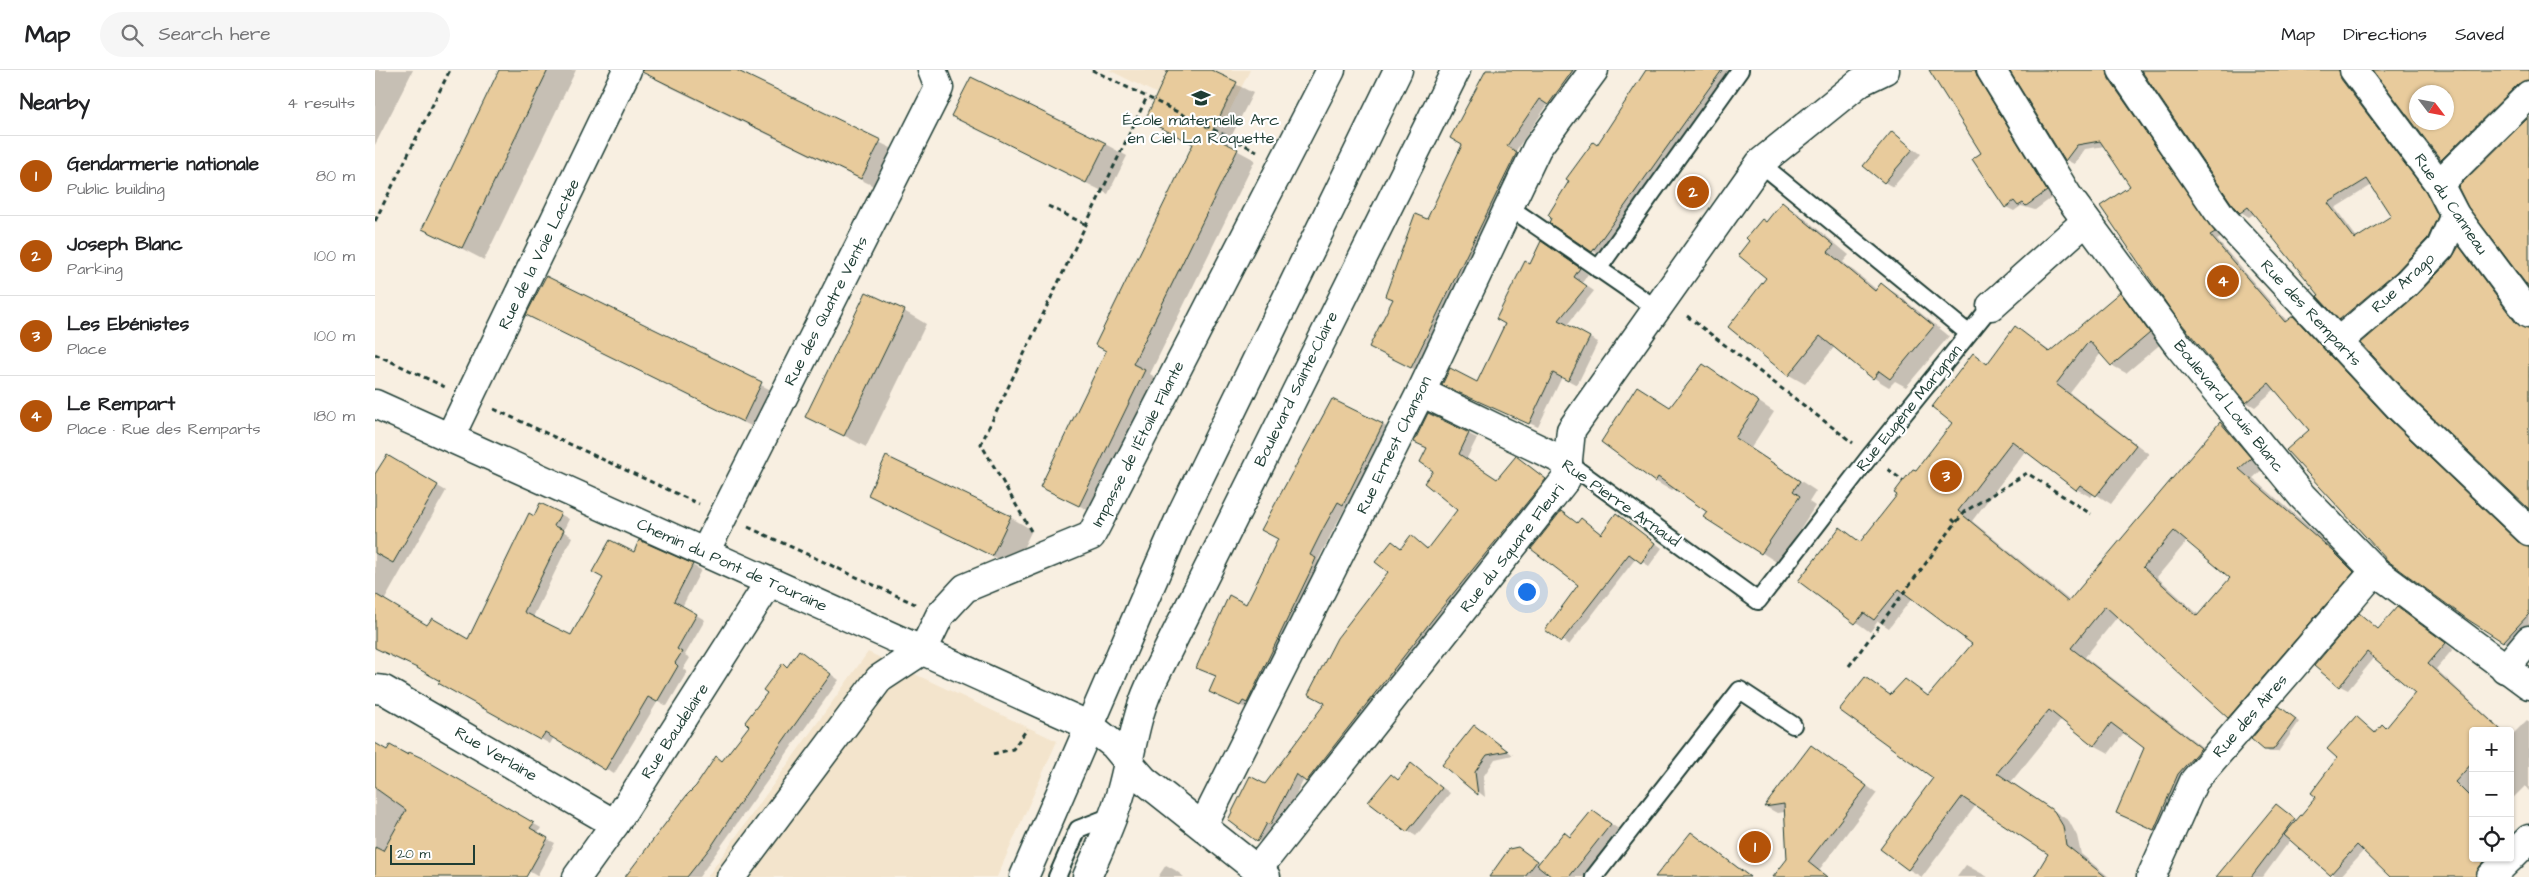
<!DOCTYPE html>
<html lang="en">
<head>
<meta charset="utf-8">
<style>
  :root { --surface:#fff; --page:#f6f6f6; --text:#202124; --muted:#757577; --line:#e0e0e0; --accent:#b45309 }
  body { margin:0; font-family:"Architects Daughter",sans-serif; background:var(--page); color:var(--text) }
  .controls { position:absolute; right:15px; bottom:15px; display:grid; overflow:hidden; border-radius:5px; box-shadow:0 1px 4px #0004 }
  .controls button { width:45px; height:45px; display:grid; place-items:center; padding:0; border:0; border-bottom:1px solid var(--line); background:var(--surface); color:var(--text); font:25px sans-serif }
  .compass { position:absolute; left:2034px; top:15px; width:45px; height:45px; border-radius:50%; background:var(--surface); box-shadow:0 1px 4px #0004; rotate:122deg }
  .scale { position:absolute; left:15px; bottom:12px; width:85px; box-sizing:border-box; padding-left:5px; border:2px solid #1f3d34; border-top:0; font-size:14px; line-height:18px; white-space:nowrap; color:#1f3d34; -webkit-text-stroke:4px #fff; paint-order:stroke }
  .you { position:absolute; left:1151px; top:521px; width:18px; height:18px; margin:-12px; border:4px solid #fff; border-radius:50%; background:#1a73e8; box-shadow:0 0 0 8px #1a73e833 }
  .badge { display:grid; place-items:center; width:32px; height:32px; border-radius:50%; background:var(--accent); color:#fff; font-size:16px; font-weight:700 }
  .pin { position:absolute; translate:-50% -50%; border:2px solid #fff; box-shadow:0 1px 5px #0006 }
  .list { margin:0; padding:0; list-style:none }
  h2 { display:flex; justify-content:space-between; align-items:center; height:65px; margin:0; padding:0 20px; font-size:21px }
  h2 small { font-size:16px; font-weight:400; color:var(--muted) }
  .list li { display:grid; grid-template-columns:32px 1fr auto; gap:15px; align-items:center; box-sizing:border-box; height:80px; padding:0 20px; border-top:1px solid var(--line) }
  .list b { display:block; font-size:19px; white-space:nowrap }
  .list p { margin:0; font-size:16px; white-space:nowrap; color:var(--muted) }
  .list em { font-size:16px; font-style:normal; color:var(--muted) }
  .icon { flex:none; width:28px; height:28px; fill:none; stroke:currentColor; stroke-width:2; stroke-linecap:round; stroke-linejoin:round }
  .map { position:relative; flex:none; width:2154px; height:807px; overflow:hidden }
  header { display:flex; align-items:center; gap:30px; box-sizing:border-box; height:70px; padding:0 25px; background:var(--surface); border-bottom:1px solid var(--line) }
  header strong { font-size:24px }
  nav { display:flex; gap:28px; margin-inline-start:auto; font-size:18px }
  .search { width:350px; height:45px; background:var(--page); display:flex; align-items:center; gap:12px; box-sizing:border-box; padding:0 18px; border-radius:28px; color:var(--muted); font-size:19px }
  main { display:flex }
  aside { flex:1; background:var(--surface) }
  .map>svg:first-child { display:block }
  .built { fill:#f3e4cc }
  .shadow { fill:#0003; fill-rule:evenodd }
  .building { fill:#e8cb9c; stroke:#1f3d34; fill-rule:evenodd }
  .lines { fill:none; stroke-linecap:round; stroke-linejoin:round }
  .lane-casing { stroke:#1f3d34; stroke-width:20 }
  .street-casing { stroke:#1f3d34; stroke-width:31 }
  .secondary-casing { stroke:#1f3d34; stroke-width:31 }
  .primary-casing { stroke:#1f3d34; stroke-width:31 }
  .path { stroke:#1f3d34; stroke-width:3; stroke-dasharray:5 4; stroke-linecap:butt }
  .lane { stroke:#fff; stroke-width:16 }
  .street { stroke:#fff; stroke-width:28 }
  .secondary { stroke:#fff; stroke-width:28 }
  .primary { stroke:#fff; stroke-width:28 }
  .labels { text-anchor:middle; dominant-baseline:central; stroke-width:4.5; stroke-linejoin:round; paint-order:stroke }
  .poi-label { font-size:16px; fill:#1f3d34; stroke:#fff }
  .street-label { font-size:16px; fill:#1f3d34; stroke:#fff }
</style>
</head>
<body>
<header>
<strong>Map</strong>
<div class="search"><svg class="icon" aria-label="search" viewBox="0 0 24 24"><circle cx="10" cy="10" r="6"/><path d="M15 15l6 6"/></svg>Search here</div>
<nav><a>Map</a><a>Directions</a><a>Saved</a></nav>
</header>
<main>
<aside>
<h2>Nearby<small>4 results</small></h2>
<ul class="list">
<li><span class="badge">1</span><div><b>Gendarmerie nationale</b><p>Public building</p></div><em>80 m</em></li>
<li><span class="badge">2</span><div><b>Joseph Blanc</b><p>Parking</p></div><em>100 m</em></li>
<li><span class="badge">3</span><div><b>Les Ebénistes</b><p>Place</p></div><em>100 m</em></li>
<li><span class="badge">4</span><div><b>Le Rempart</b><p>Place · Rue des Remparts</p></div><em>180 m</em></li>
</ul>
</aside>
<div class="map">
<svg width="2154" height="807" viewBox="0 0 2154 807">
  <rect width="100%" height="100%" fill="#f8efe1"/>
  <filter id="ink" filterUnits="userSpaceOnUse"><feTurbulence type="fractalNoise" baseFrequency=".02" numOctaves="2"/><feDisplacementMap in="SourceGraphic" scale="10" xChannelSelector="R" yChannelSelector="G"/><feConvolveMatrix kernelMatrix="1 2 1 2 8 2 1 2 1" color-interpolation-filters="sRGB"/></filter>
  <g filter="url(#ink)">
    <g class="built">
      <polygon points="734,0 875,0 847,56"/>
      <polygon points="493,582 682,671 622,807 332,807"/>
    </g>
    <g class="shadow">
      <polygon points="0,0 38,0 0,75"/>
      <polygon points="126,0 201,0 109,190 49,159"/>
      <polygon points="272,0 358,0 526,83 507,120 291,15 270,3"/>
      <polygon points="788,0 833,0 878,23 852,75 880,90 775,304 787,311 721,444 667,417 733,281 819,74 772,50 793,3"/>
      <polygon points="1113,0 1211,0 1182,39 1173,34 1140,82 1150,88 1045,302 1005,282 1019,230 1012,226 1052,151 1088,75"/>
      <polygon points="1273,0 1359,0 1226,186 1176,152"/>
      <polygon points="1556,0 1610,0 1679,126 1660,140 1646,136 1639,141 1631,137 1607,83"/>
      <polygon points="1636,0 1741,0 1847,167 1842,170 1913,252 1918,247 1926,252 2022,355 2150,477 2154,477 2154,563 2137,576 2128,571 1900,319 1880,337 1871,332 1757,116 1730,76 1710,79 1699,94 1691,90"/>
      <path d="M1767,0H1972L2059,128L2071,151L2061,173L1974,254L1965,249L1944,227L1946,225L1880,143L1874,147L1866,142ZM1997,115L2018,147L1983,169L1960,138Z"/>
      <path d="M2000,0H2154V17L2075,94L2067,89ZM2042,22H2072V52H2042Z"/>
      <polygon points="578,46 730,74 752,86 733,124"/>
      <polygon points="1517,63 1546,84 1518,117 1509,112"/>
      <polygon points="1407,134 1423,143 1474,185 1468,192 1502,220 1506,215 1522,224 1574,266 1531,317 1520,311 1514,317 1499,308 1460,276 1430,314 1414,305 1393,208 1391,153"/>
      <polygon points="1174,177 1213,204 1207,213 1219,221 1191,256 1223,272 1202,315 1187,307 1163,357 1077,319 1102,313 1156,195"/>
      <polygon points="2084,178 2092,182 2150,260 2154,260 2154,438 2044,225 2078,188"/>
      <polygon points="171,208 408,326 390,363 153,245"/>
      <path d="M1745,224L1759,232L1788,272L1751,303L1736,295L1726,283L1695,323L1774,384L1736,434L1719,423L1716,427L1701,419L1651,380L1597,451L1695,531L1845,353L1860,362L1890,397L1878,408L1973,491L1993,511L1868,655L1854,647L1743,546L1710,587L1840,687L1794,768L1743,743L1771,678L1750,662L1734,683L1719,675L1687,649L1636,712L1694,751L1702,766L1706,784L1734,807H1660L1674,783L1601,735L1547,807L1533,799L1560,708L1490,609L1516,626L1530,610L1554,626L1599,573L1538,527L1514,558L1503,551L1495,562L1425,511L1465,459L1487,473L1541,402L1579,352L1599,285L1613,294L1641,258L1676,282ZM1812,471L1857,508L1824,545L1782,507Z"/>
      <polygon points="529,241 551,254 491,377 432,346"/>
      <polygon points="1345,306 1399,342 1376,378 1441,421 1434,432 1440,436 1403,493 1330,446 1334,441 1299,417 1297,421 1280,411 1296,338"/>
      <polygon points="1054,344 1102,368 1091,390 1123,410 1141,388 1178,414 940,716 929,709 904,758 891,776 855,749 890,715 951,633 1014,502 1017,473 1027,478 1036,467 1054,479 1083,439 1060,401 1053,378"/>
      <polygon points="1008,355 1015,359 976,439 971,436 957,462 943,490 949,493 873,639 844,626 842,607 831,602 872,536"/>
      <polygon points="12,386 71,421 9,531 53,557 93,570 160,447 185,444 194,449 188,461 197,467 158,547 197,566 259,484 317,495 326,500 307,537 330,550 310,585 315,588 308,599 312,602 292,636 283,631 239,704 179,667 175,674 65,612 66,610 27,588 26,591 0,577 0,406"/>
      <polygon points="494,425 635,447 657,460 639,497"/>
      <polygon points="1242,444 1287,478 1274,496 1261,488 1194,575 1172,560 1205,515 1203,454 1213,454 1227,464"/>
      <polygon points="2023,538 2078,579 2061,599 2128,661 2098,661 2098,788 2125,788 2110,807 2017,807 1989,780 1965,807 1962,807 1916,769 1888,807 1843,807 1902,736 1923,751 1942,727 1964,688 1981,648 2002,663 2012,659 2042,623 2000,587 1973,620 1965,616 1984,545 2004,560"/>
      <polygon points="424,581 464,610 324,807 255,807 341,688 348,692 376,656"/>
      <polygon points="1908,640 1924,652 1903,682 1894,682 1890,679"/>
      <polygon points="2152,650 2154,652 2154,721 2150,716 2135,731 2135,667"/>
      <polygon points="1107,661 1138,685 1120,689 1108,707 1110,727 1069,695"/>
      <polygon points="0,674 12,682 16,676 65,699 166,758 162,764 180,773 162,806 150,799 146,807 5,807 0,804"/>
      <polygon points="1436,676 1502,723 1444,800 1453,807 1399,807 1413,789 1410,742 1402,743 1391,737"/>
      <polygon points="1036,695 1075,723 1041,766 1033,761 1016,706 1024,710"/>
      <polygon points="1217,741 1248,762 1212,807 1179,807 1172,802 1168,807 1116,807 1143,778 1166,793 1196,768"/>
      <polygon points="1316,763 1327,770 1376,807 1282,807"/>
      <polygon points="791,795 800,800 809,807 783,807"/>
      <polygon points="1591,795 1613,807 1582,807"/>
    </g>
    <g class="building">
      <polygon points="124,0 173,0 87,178 47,159"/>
      <polygon points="267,0 361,0 506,70 486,109 267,2"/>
      <polygon points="793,0 836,0 862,12 835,66 863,79 758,294 770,300 704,436 665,417 731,281 720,275 818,74 770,50"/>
      <polygon points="1111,0 1198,0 1173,35 1164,29 1132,76 1142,82 1036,298 994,277 1018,229 1010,226 1040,144 1052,149 1087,75 1075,68"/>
      <polygon points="1271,0 1347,0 1217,182 1174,153 1176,148 1173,145 1194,111 1191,109 1218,72 1222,75"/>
      <polygon points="1554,0 1600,0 1603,8 1672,121 1651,136 1648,133 1643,136 1639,131 1630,138 1597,89 1606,83"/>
      <polygon points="1634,0 1732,0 1734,9 1840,162 1835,165 1910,252 1918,246 2013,348 2143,472 2154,476 2154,544 2128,572 2092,549 2013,491 1911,380 1934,360 1894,313 1871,333 1798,243 1725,136 1755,116 1725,71 1702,75 1690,91"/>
      <path d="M1766,0H1964L1966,9L2051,122L2063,146L2053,168L2021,202L1964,250L1942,226L1944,225L1873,137L1865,143L1859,137ZM1992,109L2016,146L1980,169L1953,133Z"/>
      <path d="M1998,0H2154V10L2143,14L2066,90ZM2042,22H2072V52H2042Z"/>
      <polygon points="596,7 731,73 711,113 576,46"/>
      <polygon points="2154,47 2154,218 2093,137 2083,117"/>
      <polygon points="1517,61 1538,79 1509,113 1488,96"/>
      <polygon points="1407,132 1459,175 1453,182 1500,221 1506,213 1559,256 1515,309 1504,301 1498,309 1445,266 1413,306 1353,257 1391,208 1363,185 1374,171 1371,168 1387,149 1391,152"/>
      <polygon points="1166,171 1205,198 1199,207 1212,216 1184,250 1215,267 1193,311 1178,303 1154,354 1067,315 1075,298 1102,312 1130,254 1121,249 1150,191 1155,194"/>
      <polygon points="2084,176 2141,253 2154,259 2154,439 2035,326 1986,273 2043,224 2077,188"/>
      <polygon points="171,206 387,312 368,352 151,245"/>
      <polygon points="491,222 530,240 469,366 430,347"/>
      <path d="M1745,222L1775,263L1736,296L1714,271L1681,314L1761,375L1721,426L1705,415L1701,420L1637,371L1583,441L1693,532L1845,352L1876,388L1864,399L1958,481L1979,502L1853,648L1730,536L1696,578L1826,678L1803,704L1779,760L1741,743L1769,678L1736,653L1719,676L1674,640L1622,703L1679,741L1688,756L1691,775L1731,807H1659L1673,784L1587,727L1533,800L1505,779L1558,708L1464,640L1490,607L1515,625L1530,609L1553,626L1597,574L1524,519L1499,550L1489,543L1480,554L1423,511L1465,457L1485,472L1522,425L1519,423L1528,411L1538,399L1541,400L1577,353L1557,337L1598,283L1612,294L1640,256L1674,282ZM1799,461L1855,508L1822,546L1768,497Z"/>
      <polygon points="1328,294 1384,332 1360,368 1425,411 1418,421 1425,426 1386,484 1328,447 1332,442 1283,407 1280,412 1226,372 1262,316 1295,337"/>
      <polygon points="957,329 1008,354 968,435 963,432 949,457 935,485 941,488 935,502 872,633 868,631 865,636 834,622 841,606 821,598 854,525 871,534 903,469 886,460"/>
      <polygon points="1053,343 1094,363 1084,384 1122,409 1141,386 1171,409 1060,546 931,712 921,704 895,755 892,753 882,772 853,750 875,706 890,714 950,633 933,624 962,568 1013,502 1000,492 1017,471 1026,478 1036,465 1052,479 1082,440 1049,413 1058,401 1045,392 1052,378 1039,372"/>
      <polygon points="12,385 63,415 18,493 0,483 0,404"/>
      <polygon points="511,386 636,446 617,486 493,425"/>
      <polygon points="165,433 186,443 179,456 189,460 149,542 196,565 228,508 217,502 235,470 259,482 264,470 318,494 299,531 322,544 302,579 307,582 300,593 303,596 282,632 273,627 230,700 170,663 165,670 63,613 65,611 42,598 0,578 0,524 52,555 57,548 93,569 154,443 159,446"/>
      <polygon points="1186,441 1202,453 1206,448 1226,464 1241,443 1280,473 1266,493 1254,484 1186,572 1170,560 1203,515 1156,479"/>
      <polygon points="2022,537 2071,573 2053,594 2126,660 2098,661 2098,692 2080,712 2098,730 2098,788 2113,788 2105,796 2100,807 2015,807 1982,775 1955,805 1909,765 1941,727 1936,723 1962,688 1952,679 1981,646 2000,663 2007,654 2011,658 2040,623 1992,582 1964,617 1939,596 1984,543 2003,559"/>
      <polygon points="424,580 456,604 378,713 338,774 312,807 250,807 312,725 321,716 341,686 347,691 374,656 370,652 392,623 388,620 408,593 412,597"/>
      <polygon points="1904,636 1921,649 1898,680 1889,680 1876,669"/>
      <polygon points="1099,655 1133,681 1112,685 1100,702 1103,725 1067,695"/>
      <polygon points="0,673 12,680 15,675 33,685 34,682 47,688 159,753 155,758 173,768 151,807 0,807 0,777 8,781 31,740 0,718"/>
      <polygon points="1436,675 1492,716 1433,792 1452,807 1398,807 1412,789 1409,734 1389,737"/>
      <polygon points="1036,693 1067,718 1032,762 993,732 1016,704 1023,710"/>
      <polygon points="1901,734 1920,749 1876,807 1841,807"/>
      <polygon points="1217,740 1236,754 1194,807 1177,807 1162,795 1189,762 1195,767"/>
      <polygon points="1316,762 1375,807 1280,807"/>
      <polygon points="1143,777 1162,791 1150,807 1114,807 1134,779"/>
    </g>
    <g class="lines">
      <g class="lane-casing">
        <g id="lane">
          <polyline points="1385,93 1593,263"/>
          <polyline points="1134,137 1282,239"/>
          <polyline points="1223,199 1365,0"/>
          <polyline points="1193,393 1383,531 1495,386 1616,236"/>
          <polyline points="682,807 703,759 739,745"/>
          <polyline points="1219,807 1365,620 1418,655"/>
        </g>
      </g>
      <g class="street-casing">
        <g id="street">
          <polyline points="1747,0 1847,147 2024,337 2154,461"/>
          <polyline points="1979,0 2064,114 2080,145 2154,244"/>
          <polyline points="2064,114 2154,25"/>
          <polyline points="1616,236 1711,151"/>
          <polyline points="1963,272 2032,213 2066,177 2080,145"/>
          <polyline points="1046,322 1193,393"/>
          <polyline points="0,334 715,656"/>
          <polyline points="75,367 252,0"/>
          <polyline points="330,482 564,18 557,0"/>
          <polyline points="2130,599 2154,570"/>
          <polyline points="0,619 9,620 240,754"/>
          <polyline points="754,693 769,710 891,807"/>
          <polyline points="828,756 1046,322 1162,78 1219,0"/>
          <polyline points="2135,788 2154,769"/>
          <polyline points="882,800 1191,409 1196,360 1385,93 1485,12 1510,0"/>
          <polyline points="202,807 240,754 388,522 392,511"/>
          <polyline points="356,807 504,609 548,580 565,545 590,518 716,466 956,0"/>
          <polyline points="1776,807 1819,711 2000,501"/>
          <polyline points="2116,807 2135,788"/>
        </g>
      </g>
      <g class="secondary-casing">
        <polyline id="secondary" points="1616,0 1693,126 1803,275 1927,426 2000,501 2154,615"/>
      </g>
      <g class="primary-casing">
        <g id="primary">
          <polyline points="715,656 739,675 754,693"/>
          <polyline points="649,807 807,443 1023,0"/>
          <path d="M712,807C724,779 738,751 746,722C756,687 759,651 774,618L1081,0"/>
        </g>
      </g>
      <g class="path">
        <polyline points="717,0 882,81"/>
        <polyline points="673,136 712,155"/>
        <polyline points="0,151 75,0"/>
        <polyline points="1312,246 1478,373"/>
        <polyline points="0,284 70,317"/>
        <polyline points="119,339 324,434"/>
        <polyline points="1513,399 1528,411"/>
        <polyline points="1577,449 1581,453"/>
        <polyline points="373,457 540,534"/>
        <polyline points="656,461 606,374 772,27"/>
        <polyline points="1474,596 1589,442 1652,403 1716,444"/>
        <polyline points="618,684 638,679 652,659"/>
      </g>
      <use href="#lane" class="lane"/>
      <use href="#street" class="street"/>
      <use href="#secondary" class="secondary"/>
      <use href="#primary" class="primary"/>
    </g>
  </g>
  <defs>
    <g id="school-bare" transform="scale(1.5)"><path d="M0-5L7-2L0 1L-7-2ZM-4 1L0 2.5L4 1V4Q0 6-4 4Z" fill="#1f3d34" stroke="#fff" stroke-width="2.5" paint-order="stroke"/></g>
  </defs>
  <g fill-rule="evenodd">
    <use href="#school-bare" x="826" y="28"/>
  </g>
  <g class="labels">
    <g class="poi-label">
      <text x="826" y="50">École maternelle Arc<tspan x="826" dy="18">en Ciel La Roquette</tspan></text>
    </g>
    <g class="street-label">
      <text transform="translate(2076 134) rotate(56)">Rue du Canneau</text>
      <text transform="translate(164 184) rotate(-64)">Rue de la Voie Lactée</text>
      <text transform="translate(2028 213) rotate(-43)">Rue Arago</text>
      <text transform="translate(451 241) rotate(-63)">Rue des Quatre Vents</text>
      <text transform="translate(1936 243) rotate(47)">Rue des Remparts</text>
      <text transform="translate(921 319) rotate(-64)">Boulevard Sainte-Claire</text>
      <text transform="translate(1854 336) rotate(51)">Boulevard Louis Blanc</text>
      <text transform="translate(1534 338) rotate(-51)">Rue Eugène Marignan</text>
      <text transform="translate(763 374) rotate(-63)">Impasse de l'Étoile Filante</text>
      <text transform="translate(1019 375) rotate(-64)">Rue Ernest Chanson</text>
      <text transform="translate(1246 433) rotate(35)">Rue Pierre Arnaud</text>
      <text transform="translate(1137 478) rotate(-52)">Rue du Square Fleuri</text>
      <text transform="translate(357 495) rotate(24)">Chemin du Pont de Touraine</text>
      <text transform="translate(1875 646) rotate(-49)">Rue des Aires</text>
      <text transform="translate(300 661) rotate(-57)">Rue Baudelaire</text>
      <text transform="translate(121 684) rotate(30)">Rue Verlaine</text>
    </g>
  </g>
</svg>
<div class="controls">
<button>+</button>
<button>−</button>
<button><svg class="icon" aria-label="locate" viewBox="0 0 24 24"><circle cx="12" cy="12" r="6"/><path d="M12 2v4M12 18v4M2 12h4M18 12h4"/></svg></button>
</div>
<svg class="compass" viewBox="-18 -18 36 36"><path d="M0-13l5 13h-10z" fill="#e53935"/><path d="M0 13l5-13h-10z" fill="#757577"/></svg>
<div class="scale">20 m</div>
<div class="you"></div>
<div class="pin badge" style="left:1380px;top:777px">1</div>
<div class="pin badge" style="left:1318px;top:122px">2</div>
<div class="pin badge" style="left:1571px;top:406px">3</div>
<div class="pin badge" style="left:1848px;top:211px">4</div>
</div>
</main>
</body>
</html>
